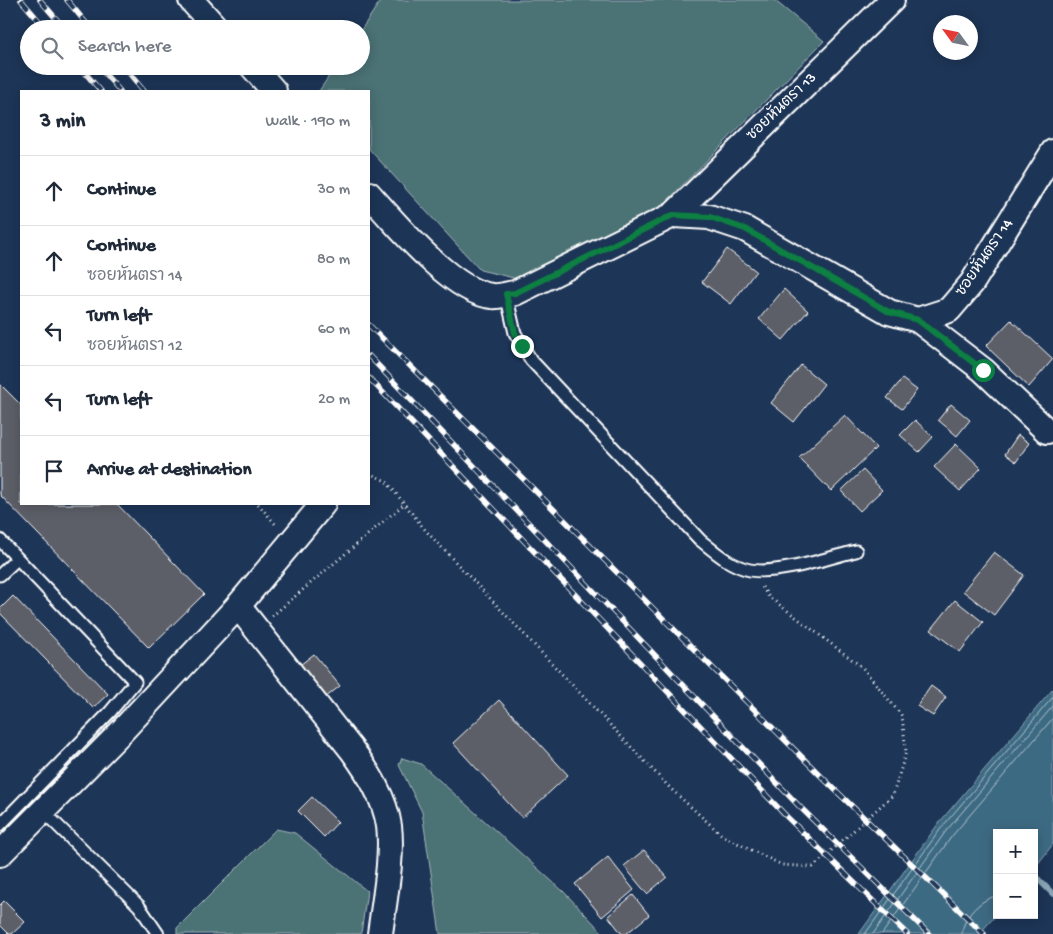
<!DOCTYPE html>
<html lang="en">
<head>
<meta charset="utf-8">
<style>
  :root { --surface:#fff; --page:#f6f6f7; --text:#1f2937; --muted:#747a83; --line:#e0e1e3 }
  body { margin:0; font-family:"Gochi Hand","Playpen Sans Thai",sans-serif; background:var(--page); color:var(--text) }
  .controls { position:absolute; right:15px; bottom:15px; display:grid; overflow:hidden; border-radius:0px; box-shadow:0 2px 12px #0003 }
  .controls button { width:45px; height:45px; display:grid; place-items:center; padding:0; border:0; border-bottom:1px solid var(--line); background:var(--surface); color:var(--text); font:25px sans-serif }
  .compass { position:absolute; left:933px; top:15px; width:45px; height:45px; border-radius:50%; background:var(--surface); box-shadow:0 2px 12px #0003; rotate:303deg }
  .stop { position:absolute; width:15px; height:15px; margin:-11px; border:4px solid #0b8043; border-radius:50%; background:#fff }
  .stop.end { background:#0b8043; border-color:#fff; box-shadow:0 1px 5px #0008 }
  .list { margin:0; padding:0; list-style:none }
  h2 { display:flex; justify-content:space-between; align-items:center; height:65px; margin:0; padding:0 20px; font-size:21px }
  h2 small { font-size:16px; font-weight:400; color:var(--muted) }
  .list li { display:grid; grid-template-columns:32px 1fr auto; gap:15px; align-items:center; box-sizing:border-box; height:70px; padding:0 20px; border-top:1px solid var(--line) }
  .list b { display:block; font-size:19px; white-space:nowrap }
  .list p { margin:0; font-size:16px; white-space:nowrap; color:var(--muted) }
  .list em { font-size:16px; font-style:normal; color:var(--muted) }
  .icon { flex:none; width:28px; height:28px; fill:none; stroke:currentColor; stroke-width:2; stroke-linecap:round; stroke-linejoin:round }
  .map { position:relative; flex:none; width:1053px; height:934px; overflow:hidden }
  .search { position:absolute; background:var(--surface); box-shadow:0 2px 12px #0003; left:20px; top:20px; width:350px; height:55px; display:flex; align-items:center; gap:12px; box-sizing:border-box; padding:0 18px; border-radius:28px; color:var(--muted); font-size:19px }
  .panel { position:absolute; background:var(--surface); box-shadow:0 2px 12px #0003; left:20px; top:90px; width:350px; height:415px; border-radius:0px }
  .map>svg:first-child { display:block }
  .green { fill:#4c7274; stroke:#a6b8ba }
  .water { fill:#3e6a83; stroke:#8ba6b5 }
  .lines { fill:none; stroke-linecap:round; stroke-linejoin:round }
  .shore { stroke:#b2c3cd; stroke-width:1 }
  .stream { stroke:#8ba6b5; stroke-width:6 }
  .building { fill:#5d5e67; stroke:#fff }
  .lane-casing { stroke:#fff; stroke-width:15 }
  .street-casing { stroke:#fff; stroke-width:28 }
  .path { stroke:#fff; stroke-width:3; stroke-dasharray:1 4; stroke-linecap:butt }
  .lane { stroke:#1d3557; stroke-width:11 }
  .street { stroke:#1d3557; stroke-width:24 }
  .rail-casing { stroke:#fff; stroke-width:5.5 }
  .rail { stroke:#1d3557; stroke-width:4; stroke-dasharray:11; stroke-linecap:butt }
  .route { stroke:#0b8043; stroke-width:6 }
  .labels { text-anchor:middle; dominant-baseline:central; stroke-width:5; stroke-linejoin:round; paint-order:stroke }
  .street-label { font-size:15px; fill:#fff; stroke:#1d3557 }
</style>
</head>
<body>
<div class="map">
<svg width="1053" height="934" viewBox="0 0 1053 934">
  <rect width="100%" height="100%" fill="#1d3557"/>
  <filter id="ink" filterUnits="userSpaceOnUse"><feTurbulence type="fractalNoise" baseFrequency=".02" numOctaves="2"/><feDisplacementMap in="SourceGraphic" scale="10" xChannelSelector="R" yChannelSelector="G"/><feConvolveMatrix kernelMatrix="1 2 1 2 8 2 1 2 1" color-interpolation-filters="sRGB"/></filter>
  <g filter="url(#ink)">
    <g class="green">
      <polygon points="381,0 774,0 824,41 661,207 518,279 480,270 369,149 369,91 319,91 336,66 361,66 361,30"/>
      <polygon points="402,758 421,764 564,892 604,934 440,934 422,812 399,765"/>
      <polygon points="276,829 295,833 367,891 361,934 177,934 177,928"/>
    </g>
    <polygon class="water" points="1053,689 1053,844 1034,869 1034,833 997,833 997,914 979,934 859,934 938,824"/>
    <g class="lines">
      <g class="shore">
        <polyline points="865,934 942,827 1053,697"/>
        <polyline points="873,934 946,831 1053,706"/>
        <polyline points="882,934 952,836 1053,718"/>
        <path d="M962,934C962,918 981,898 997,896"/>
      </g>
      <polyline class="stream" points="1034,875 1053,894"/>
    </g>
    <g class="building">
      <polygon points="727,249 756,271 731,304 702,282"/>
      <polygon points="784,289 808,311 783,340 759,319"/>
      <polygon points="1011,320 1053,359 1029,387 986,346"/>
      <polygon points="801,365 824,384 794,422 771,403"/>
      <polygon points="902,379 917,390 902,409 887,398"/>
      <polygon points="0,384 21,405 21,504 117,504 204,594 149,648 0,495"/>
      <polygon points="951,404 970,420 957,436 938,420"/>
      <polygon points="845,415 876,448 831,491 799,458"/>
      <polygon points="915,420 933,437 919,452 900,435"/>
      <polygon points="1018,435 1029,443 1016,462 1005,454"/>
      <polygon points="956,444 981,468 960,491 934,467"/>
      <polygon points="863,470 882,490 860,511 841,491"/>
      <polygon points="994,552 1024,575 994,615 963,591"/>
      <polygon points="13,596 108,694 93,708 0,613 0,609"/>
      <polygon points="955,600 983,622 960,652 931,630"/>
      <polygon points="314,654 340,686 325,698 300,665"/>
      <polygon points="931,686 946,697 933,716 917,706"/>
      <polygon points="499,700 568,775 522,818 453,743"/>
      <polygon points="312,797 338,822 324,837 298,811"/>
      <polygon points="644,850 667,877 647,894 624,866"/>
      <polygon points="608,857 634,890 602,917 575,884"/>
      <polygon points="633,895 649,915 626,934 622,934 608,916"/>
      <polygon points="4,901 25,922 12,934 9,934 0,925 0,905"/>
    </g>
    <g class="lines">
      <g class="lane-casing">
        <g id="lane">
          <path d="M506,294L515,333L531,360L700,540C715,552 730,566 750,570C778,575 828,558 856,551"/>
          <polyline points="0,540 135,682 110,712 0,825"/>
          <polyline points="0,575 17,559"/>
          <polyline points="43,811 139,906 158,934"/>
        </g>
      </g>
      <g class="street-casing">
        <g id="street">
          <polyline points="191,0 217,29"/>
          <polyline points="252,66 274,91"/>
          <path d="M369,194C395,223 453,293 492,296C499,297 508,294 515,293L673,215L892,0"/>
          <polyline points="673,215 709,217 745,229 889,312 918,320 949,310 972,283 1053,152"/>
          <polyline points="918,320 983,370 1047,431"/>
          <path d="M238,606L352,750C368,772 385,798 389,826C393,857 384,902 380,934"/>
          <polyline points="0,854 119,734 238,606 323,504"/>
        </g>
      </g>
      <g class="path">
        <polyline points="369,473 386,481 427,532 671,789 723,836 782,865 813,867 893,795 906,752 902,716 862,667 769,597 762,587"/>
        <polyline points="258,504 277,526"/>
        <polyline points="272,616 404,504"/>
      </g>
      <use href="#lane" class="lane"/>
      <use href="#street" class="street"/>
      <g class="rail-casing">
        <g id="rail">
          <polyline points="21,0 46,29"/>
          <polyline points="40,0 65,29"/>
          <polyline points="67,0 91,29"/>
          <polyline points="79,66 101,91"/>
          <polyline points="98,66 120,91"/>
          <polyline points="123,66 144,91"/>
          <polyline points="369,325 825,780 984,934"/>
          <polyline points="369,356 799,806 929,934"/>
          <polyline points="369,378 787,817 907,934"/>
        </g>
      </g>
      <use href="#rail" class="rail"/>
    </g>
  </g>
  <g class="lines" filter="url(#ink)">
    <polyline class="route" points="522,346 515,333 506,294 515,293 673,215 710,217 745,229 889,312 918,320 983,370"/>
  </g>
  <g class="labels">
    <g class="street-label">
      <text transform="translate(782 107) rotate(-44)">ซอยหันตรา 13</text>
      <text transform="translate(985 258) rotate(-56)">ซอยหันตรา 14</text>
    </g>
  </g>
</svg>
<div class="controls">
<button>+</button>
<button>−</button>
</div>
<svg class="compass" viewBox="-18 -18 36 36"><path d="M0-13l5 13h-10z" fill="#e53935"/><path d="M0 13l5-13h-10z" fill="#747a83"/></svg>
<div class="stop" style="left:983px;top:370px"></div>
<div class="stop end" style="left:522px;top:346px"></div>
<div class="search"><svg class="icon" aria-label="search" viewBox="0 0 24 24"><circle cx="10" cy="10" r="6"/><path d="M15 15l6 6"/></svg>Search here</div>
<section class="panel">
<h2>3 min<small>Walk · 190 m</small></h2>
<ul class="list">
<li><svg class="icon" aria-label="ahead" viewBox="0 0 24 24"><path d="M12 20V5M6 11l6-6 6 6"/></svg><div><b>Continue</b></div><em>30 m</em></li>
<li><svg class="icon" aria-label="ahead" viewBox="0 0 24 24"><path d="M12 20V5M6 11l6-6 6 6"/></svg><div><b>Continue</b><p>ซอยหันตรา 14</p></div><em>80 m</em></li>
<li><svg class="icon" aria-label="left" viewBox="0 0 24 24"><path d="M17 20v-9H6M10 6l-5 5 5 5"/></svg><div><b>Turn left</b><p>ซอยหันตรา 12</p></div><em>60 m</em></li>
<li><svg class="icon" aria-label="left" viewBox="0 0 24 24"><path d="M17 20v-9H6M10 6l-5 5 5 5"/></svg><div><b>Turn left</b></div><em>20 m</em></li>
<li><svg class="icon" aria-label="arrive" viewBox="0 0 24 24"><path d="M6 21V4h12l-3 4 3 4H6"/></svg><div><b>Arrive at destination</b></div></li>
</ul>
</section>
</div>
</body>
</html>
